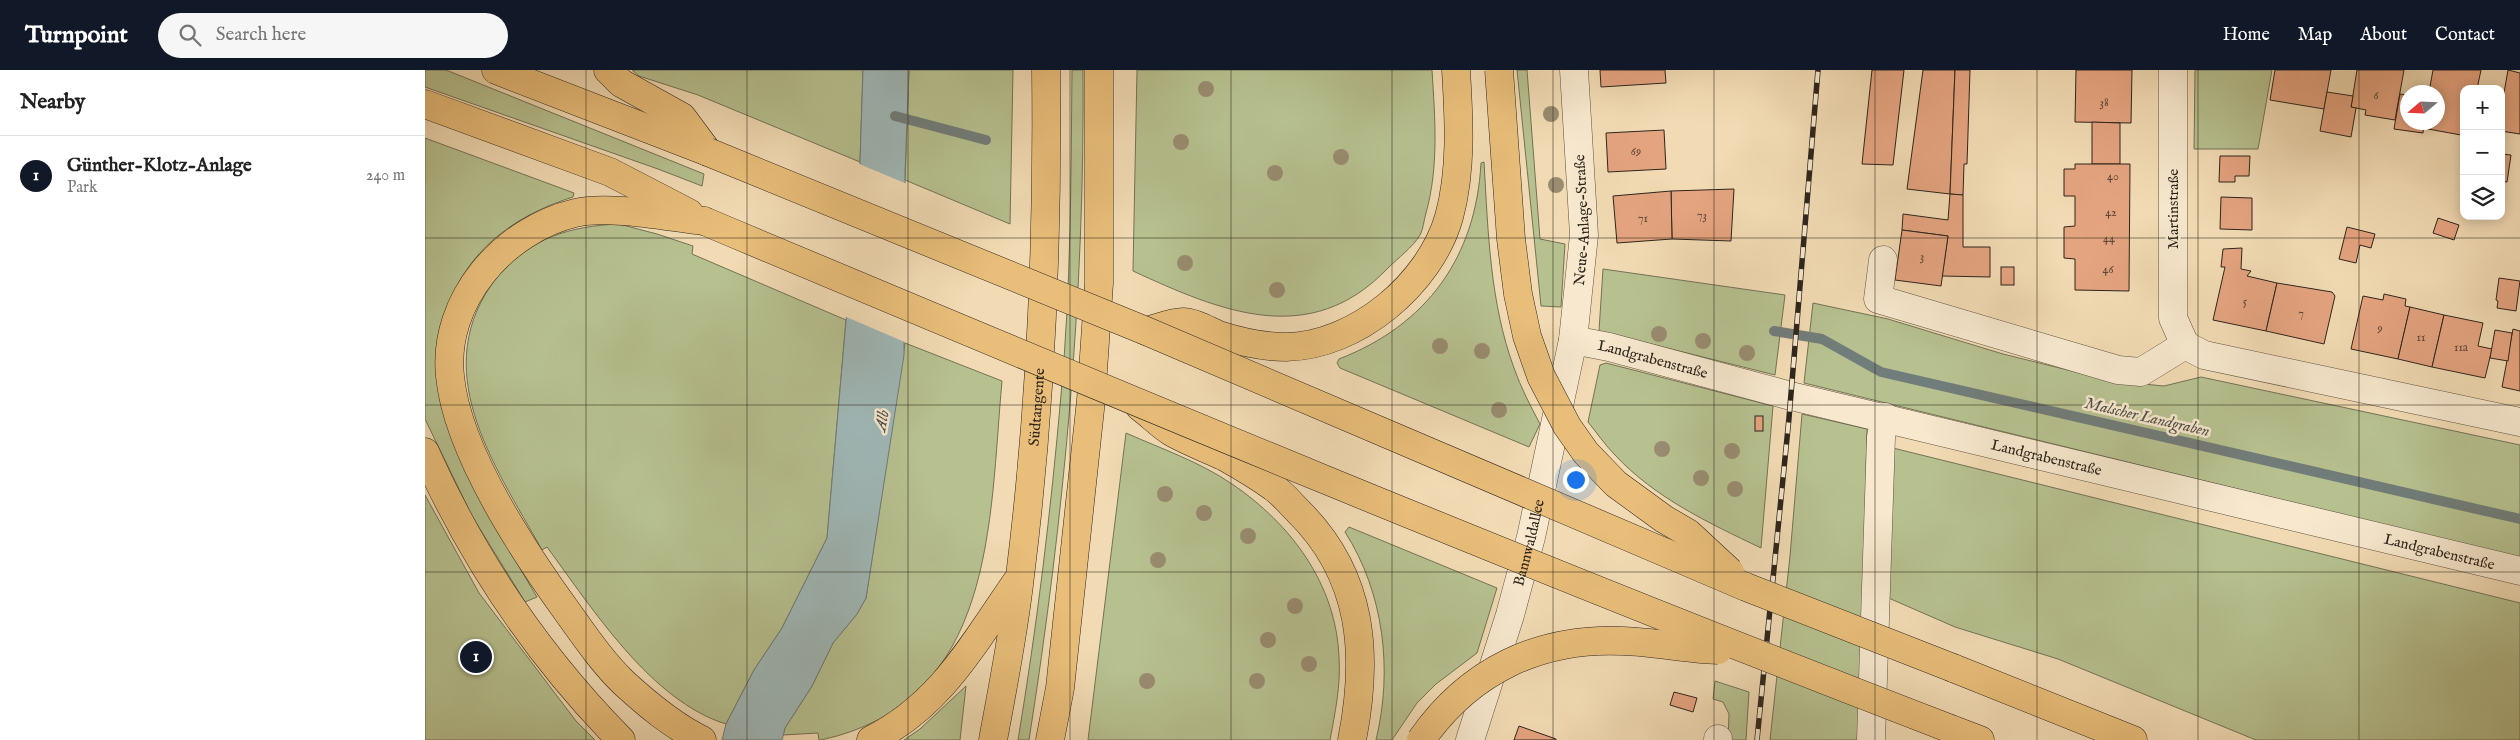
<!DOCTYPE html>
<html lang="en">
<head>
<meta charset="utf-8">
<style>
  :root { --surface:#fff; --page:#f6f6f6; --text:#222; --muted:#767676; --line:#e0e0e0; --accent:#111827 }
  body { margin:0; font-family:"IM FELL English",serif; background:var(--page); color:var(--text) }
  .controls { position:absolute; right:15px; top:15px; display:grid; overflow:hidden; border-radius:10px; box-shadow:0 2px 12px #0003 }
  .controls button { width:45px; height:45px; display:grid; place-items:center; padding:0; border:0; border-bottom:1px solid var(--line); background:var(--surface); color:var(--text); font:25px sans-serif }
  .compass { position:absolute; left:1975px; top:15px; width:45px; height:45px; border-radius:50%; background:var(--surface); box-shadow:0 2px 12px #0003; rotate:251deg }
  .you { position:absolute; left:1150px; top:409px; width:18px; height:18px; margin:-12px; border:4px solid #fff; border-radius:50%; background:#1a73e8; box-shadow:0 0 0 8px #1a73e833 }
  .badge { display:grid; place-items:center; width:32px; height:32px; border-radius:50%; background:var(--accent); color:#fff; font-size:16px; font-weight:700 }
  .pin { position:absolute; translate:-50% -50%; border:2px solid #fff; box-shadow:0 1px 5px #0006 }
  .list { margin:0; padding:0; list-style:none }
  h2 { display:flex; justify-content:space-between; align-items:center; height:65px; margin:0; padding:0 20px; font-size:21px }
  h2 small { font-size:16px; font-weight:400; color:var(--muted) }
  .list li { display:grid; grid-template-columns:32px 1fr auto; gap:15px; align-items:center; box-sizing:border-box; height:80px; padding:0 20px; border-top:1px solid var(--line) }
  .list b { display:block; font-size:19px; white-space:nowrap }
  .list p { margin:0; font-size:16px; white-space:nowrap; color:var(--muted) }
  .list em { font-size:16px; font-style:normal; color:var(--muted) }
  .icon { flex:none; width:28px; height:28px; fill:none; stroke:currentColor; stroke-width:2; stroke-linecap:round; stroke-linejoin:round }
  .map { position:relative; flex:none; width:2095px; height:670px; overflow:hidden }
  header { display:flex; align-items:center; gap:30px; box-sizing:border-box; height:70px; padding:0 25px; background:var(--accent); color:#fff }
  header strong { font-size:24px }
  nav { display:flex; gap:28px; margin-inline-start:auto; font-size:18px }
  .search { width:350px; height:45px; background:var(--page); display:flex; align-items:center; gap:12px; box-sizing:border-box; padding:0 18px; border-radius:28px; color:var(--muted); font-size:19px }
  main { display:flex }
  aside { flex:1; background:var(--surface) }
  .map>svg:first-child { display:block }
  .green { fill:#b7c190; stroke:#727356 }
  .water { fill:#9fb8b8; stroke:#717d7a }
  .pier { fill:#f2dbb4 }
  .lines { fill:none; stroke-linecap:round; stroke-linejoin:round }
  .stream { stroke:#717d7a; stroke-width:10 }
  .building { fill:#e5a480; stroke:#2d251c }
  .minor-casing { stroke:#5e5242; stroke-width:29 }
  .highway-casing { stroke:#2d251c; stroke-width:29 }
  .minor { stroke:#f7e8ce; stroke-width:28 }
  .highway { stroke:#e9be7a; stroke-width:28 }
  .rail-casing { stroke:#2d251c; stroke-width:5.5 }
  .rail { stroke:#f7e8ce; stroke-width:4; stroke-dasharray:11; stroke-linecap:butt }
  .highway-bridge-casing { stroke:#2d251c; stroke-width:29; stroke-linecap:butt }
  .highway-bridge { stroke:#e9be7a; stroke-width:28 }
  .tree { fill:#998c70 }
  .grid { fill:none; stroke:#2d251c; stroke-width:1; stroke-opacity:0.55 }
  .labels { text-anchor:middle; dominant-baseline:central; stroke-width:5; stroke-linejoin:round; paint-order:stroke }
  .number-label { font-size:12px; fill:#5b4535 }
  .street-label { font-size:15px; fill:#2d251c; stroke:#f7e8ce }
  .water-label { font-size:16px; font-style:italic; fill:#4f514b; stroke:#f7e8ce }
</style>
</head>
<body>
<header>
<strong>Turnpoint</strong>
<div class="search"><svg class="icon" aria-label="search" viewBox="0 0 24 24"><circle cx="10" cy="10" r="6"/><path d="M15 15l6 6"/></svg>Search here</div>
<nav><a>Home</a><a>Map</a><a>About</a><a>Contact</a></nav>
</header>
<main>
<aside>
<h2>Nearby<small></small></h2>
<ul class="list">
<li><span class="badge">1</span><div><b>Günther-Klotz-Anlage</b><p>Park</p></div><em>240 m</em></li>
</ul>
</aside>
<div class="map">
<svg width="2095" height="670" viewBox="0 0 2095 670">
  <rect width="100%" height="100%" fill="#f2dbb4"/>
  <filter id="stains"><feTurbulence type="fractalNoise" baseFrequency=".004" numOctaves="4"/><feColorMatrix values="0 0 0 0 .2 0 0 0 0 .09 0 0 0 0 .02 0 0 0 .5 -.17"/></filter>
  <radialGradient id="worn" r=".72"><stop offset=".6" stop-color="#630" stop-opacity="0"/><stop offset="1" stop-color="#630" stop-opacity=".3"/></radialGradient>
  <g class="green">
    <polygon points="0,0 21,0 279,104 277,116 233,99 0,17"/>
    <polygon points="207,0 438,0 435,92 273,25 214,6"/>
    <polygon points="484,0 588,0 585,154 480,110"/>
    <path d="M647,0H658C660,224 639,448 604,670H593C612,556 626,440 636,325C646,218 646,107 647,0Z"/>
    <path d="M712,0H1007C1010,49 1014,96 1001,143C999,150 998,160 995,165C988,177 973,188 963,198C885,280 795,241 708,201Z"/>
    <polygon points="1092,0 1102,0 1115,169 1140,174 1136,237 1116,236"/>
    <polygon points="1770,0 1847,0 1833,79 1769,79"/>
    <path d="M0,68L149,123L148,127C100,142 57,169 33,214C0,327 55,432 112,527L100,532L47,446L0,349Z"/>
    <path d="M1059,92C1063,161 1065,233 1089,298C1096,318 1105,335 1115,354L1104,377L915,298L912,293L914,289C1002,255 1051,187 1056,93Z"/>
    <path d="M194,154L232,164L268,176L267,184L421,250L402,468L357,558L329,600L301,654C226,631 167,538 122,477L117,480C69,394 0,298 73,206C104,168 146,156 194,154Z"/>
    <polygon points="1178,199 1360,225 1350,305 1174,261"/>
    <polygon points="1388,233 1463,249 1578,284 1687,311 1739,316 1776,307 2095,375 2095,488 1379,313"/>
    <path d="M480,273L577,311C564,453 571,632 396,670H394L393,663L358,665L360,658L387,616L408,573L432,544L441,528Z"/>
    <path d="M1181,293L1348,336L1336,478C1284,453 1230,428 1190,385C1180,375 1172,363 1163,352L1175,295Z"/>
    <polygon points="1377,344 1442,359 1435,670 1345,670 1365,486"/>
    <path d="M701,363C737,379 775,392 807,414C866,454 911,514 914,587C916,615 910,643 905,670H663Z"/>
    <polygon points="1468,378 2095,533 2095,670 1831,670 1633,589 1530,557 1459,526"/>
    <polygon points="0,425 54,523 151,651 170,670 0,670"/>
    <path d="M924,457L1072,518L1052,583L1011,614L992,633L967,670H951C968,600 959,523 920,462Z"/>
    <polygon points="1290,611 1324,622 1321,670 1303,670 1304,644 1298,632 1288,629"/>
    <polygon points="541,616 535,670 479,670 495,659"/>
  </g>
  <polygon class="water" points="438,0 484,0 480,102 479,285 441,528 432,544 408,573 387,616 360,658 357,670 297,670 301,654 329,600 357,558 402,468 435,92"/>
  <polygon class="pier" points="432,93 482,114 482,273 419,246"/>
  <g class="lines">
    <g class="stream">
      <polyline points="470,46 561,70"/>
      <polyline points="1349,261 1397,269 1456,302 2095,449"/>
    </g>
  </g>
  <g class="building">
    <polygon points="1175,0 1240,0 1241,13 1176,17"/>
    <polygon points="1447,0 1479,0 1468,95 1437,94"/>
    <polygon points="1498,0 1530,0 1525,124 1482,119"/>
    <polygon points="1530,0 1545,0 1542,94 1539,94 1538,125 1525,124"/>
    <polygon points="1651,0 1707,0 1706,53 1650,52"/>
    <polygon points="1850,0 1906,0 1899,39 1845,30"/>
    <polygon points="1932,0 1979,0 1970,50 1940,45 1941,40 1926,37"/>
    <polygon points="2008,0 2056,0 2052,19 2039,19 2036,65 2003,59 2004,52 2012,52 2012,22 2004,22"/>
    <polygon points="2083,0 2095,3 2095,64 2076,61 2076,40"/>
    <polygon points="1902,22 1928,26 1926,37 1931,38 1926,67 1895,61"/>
    <polygon points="1975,24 1982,25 1982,52 1999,52 1998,63 1969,59"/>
    <polygon points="1667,52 1695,53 1695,94 1667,94"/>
    <polygon points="1239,60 1241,99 1183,102 1181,63"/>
    <polygon points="2076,84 2086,85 2082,112 2076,111"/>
    <polygon points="1795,86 1825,86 1824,106 1810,106 1810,112 1794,112"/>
    <polygon points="1650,94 1705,94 1704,221 1650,220 1650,189 1639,188 1639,157 1650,156 1650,126 1639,126 1639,99 1650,99"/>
    <polygon points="1309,119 1306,171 1247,169 1246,121"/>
    <polygon points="1246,121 1247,169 1192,173 1188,126"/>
    <polygon points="1525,124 1538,125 1538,177 1565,177 1565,207 1517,206 1523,166 1477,160 1478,144 1523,150"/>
    <polygon points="1796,127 1827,128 1827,160 1795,159"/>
    <polygon points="2013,148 2034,155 2029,170 2008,163"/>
    <polygon points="1922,157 1950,164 1946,178 1935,175 1931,193 1914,189"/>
    <polygon points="1477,160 1523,166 1516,216 1470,210"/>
    <polygon points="1817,178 1816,199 1826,201 1822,206 1852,213 1841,261 1788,250 1800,197 1796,197 1798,179"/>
    <rect x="1576" y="197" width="13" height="18"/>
    <polygon points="2074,208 2095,211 2091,241 2072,238 2073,231 2071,230"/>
    <polygon points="1852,213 1907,222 1910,226 1899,274 1841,261"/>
    <polygon points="1959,224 1981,229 1980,236 1985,237 1973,289 1926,279 1938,226 1958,230"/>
    <polygon points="1985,237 2019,245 2007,297 1973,289"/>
    <polygon points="2019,245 2058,253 2053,276 2067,279 2060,308 2007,297"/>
    <polygon points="2088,259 2095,261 2095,321 2077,317"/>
    <polygon points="2070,260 2087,263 2083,291 2065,288"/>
    <rect x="1330" y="346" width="8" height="15"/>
    <polygon points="1249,622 1272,628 1268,642 1245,635"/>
    <polygon points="1094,656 1131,669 1131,670 1089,670"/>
  </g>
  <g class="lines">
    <g class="minor-casing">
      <g id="minor">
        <polyline points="1748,0 1748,248 1760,275 1779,285 2095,352"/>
        <polyline points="1458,190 1453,229 1693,300 1716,302 1760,275"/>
        <path id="s1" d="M1148,270L1184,277L1366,326L2095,501"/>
        <path id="s2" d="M1045,670L1085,545L1106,467L1148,270L1159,165L1149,0"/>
        <polyline points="1293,670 1293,669"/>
        <polyline points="1446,670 1456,367 1460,347"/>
      </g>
    </g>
    <g class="highway-casing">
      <g id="highway">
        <polyline points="71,0 283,82"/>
        <polyline points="183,0 196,13 257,47 283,82"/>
        <polyline points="0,34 185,102 264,143"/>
        <path d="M721,261C733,258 747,252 758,252C769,252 784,261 794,265C816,272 838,277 861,277C931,276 1005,214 1024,147C1037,100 1034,49 1031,0"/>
        <path d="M715,337C726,345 736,356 748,363C764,372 783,379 800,387C816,396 833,406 848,417C857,423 865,433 873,441C938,505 944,584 927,670"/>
        <path d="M0,382C48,489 114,587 196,670"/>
        <polyline points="1528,598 1708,670"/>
        <polyline points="1526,659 1555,670"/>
        <path d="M277,670C248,656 223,635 199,613C177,592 159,565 141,540C97,479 32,381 25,306C17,230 79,160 150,143C186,135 242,147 279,151"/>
        <path d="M446,670C517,634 548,574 592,511"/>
        <path id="s3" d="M568,670C578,616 589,561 595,506C616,339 623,168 621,0"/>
        <polyline points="625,670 635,618 666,330 674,213 674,0"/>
      </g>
    </g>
    <use href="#minor" class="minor"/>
    <use href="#highway" class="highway"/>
    <g class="rail-casing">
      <polyline id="rail" points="1332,670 1364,348 1393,0"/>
    </g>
    <use href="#rail" class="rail"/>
    <g class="highway-bridge-casing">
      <g id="highway-bridge">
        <polyline points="1074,0 1086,169 1093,224 1102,266 1116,306 1142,356 1161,383 1191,414 1239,449 1263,463 1305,502"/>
        <polyline points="283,82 721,261 1321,517 1528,598"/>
        <path d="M279,151C693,325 1107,498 1526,659"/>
        <path d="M996,670C1044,601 1114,567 1198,571C1230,572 1262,579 1293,580"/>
      </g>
    </g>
    <use href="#highway-bridge" class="highway-bridge"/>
  </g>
  <g class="tree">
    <circle cx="781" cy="19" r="8"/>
    <circle cx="1126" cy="44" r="8"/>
    <circle cx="756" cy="72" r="8"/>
    <circle cx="916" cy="87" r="8"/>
    <circle cx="850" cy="103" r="8"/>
    <circle cx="1131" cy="115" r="8"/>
    <circle cx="760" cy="193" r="8"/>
    <circle cx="852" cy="220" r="8"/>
    <circle cx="1234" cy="264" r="8"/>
    <circle cx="1278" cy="271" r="8"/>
    <circle cx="1015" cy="276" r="8"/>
    <circle cx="1057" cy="281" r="8"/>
    <circle cx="1322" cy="283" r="8"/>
    <circle cx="1074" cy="340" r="8"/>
    <circle cx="1237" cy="379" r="8"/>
    <circle cx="1307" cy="381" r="8"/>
    <circle cx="1276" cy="408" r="8"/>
    <circle cx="1310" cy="419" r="8"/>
    <circle cx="740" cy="424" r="8"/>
    <circle cx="779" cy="443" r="8"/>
    <circle cx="823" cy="466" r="8"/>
    <circle cx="733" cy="490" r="8"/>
    <circle cx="870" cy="536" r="8"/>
    <circle cx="843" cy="570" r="8"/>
    <circle cx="884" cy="594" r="8"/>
    <circle cx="722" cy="611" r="8"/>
    <circle cx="832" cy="611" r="8"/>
  </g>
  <path class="grid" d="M161,0V670M322,0V670M483,0V670M645,0V670M806,0V670M967,0V670M1128,0V670M1289,0V670M1450,0V670M1612,0V670M1773,0V670M1934,0V670M0,168H2095M0,335H2095M0,502H2095"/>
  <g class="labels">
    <g class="number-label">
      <text x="1951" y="25">6</text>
      <text x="1679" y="32">38</text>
      <text x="1211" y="81">69</text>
      <text x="1688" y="106">40</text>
      <text x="1686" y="142">42</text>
      <text x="1277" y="145">73</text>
      <text x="1218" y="148">71</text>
      <text x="1684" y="168">44</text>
      <text x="1497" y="186">3</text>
      <text x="1683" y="199">46</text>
      <text x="1820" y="231">5</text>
      <text x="1876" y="243">7</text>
      <text x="1955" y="258">9</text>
      <text x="1996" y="267">11</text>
      <text x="2036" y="277">11a</text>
    </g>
    <g class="street-label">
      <text transform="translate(1748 139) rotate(-90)">Martinstraße</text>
      <text stroke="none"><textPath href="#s2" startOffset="534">Neue-Anlage-Straße</textPath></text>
      <text stroke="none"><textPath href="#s1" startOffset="82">Landgrabenstraße</textPath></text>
      <text stroke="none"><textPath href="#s3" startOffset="336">Südtangente</textPath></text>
      <text stroke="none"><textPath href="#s1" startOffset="488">Landgrabenstraße</textPath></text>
      <text stroke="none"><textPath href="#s2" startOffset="206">Bannwaldallee</textPath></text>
      <text stroke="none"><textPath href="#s1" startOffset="892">Landgrabenstraße</textPath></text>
    </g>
    <g class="water-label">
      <text transform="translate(1722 348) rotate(13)">Malscher Landgraben</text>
      <text transform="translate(458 351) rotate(-79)">Alb</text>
    </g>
  </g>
  <rect width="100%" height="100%" filter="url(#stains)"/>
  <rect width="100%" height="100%" fill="url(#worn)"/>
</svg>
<div class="controls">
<button>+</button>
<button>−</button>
<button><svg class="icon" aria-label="layers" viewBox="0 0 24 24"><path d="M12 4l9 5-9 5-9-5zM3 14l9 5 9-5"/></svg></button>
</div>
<svg class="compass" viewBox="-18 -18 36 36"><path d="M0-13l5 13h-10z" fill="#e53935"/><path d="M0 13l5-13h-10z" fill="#767676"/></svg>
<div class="you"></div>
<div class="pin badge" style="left:51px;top:587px">1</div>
</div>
</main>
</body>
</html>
